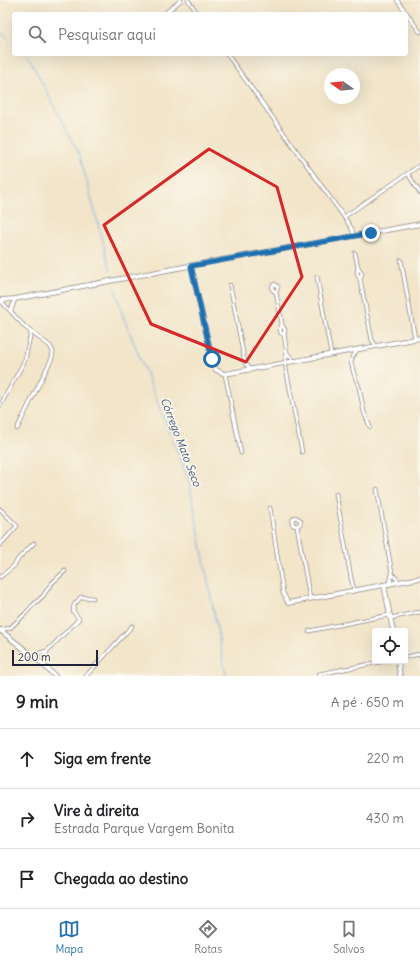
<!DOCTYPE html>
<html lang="pt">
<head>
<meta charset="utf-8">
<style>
  :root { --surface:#fff; --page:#f2f2f2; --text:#202124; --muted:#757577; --line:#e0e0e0; --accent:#1f6fb2 }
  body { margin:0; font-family:Delius,sans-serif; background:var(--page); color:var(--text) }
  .controls { position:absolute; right:12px; bottom:12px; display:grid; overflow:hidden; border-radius:4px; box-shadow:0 4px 16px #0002 }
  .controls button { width:36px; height:36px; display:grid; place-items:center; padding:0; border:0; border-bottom:1px solid var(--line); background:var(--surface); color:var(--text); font:20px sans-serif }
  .compass { position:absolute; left:324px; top:68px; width:36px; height:36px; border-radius:50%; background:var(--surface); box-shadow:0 4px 16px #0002; rotate:284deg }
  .scale { position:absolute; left:12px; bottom:10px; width:86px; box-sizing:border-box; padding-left:4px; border:2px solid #22223b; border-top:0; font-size:11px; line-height:14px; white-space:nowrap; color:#22223b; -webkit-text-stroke:3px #fbf7ec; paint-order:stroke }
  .stop { position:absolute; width:12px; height:12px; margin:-9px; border:3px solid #1f6fb2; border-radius:50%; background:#fff }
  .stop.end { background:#1f6fb2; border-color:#fff; box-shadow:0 1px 4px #0008 }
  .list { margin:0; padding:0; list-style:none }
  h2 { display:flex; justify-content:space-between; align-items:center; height:52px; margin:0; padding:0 16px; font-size:17px }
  h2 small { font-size:13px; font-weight:400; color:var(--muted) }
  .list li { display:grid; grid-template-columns:26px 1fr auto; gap:12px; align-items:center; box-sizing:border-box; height:60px; padding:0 16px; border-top:1px solid var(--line) }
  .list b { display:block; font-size:15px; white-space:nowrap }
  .list p { margin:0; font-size:13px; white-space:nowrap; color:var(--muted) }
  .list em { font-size:13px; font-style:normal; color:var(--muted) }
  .icon { flex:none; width:22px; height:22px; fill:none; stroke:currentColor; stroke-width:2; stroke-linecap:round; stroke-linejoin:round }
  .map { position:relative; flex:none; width:420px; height:676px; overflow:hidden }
  .search { position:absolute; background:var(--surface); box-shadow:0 4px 16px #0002; left:12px; right:12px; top:12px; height:44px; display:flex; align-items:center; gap:10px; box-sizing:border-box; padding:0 14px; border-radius:4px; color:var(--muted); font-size:15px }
  .sheet { height:232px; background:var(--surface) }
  nav { display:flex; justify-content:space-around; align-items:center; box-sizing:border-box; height:56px; border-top:1px solid var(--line); background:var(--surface); font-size:11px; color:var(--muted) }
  nav a { display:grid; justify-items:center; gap:2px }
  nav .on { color:var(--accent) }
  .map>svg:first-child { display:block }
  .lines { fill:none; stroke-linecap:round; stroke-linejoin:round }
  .stream { stroke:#70ade2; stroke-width:1 }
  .street-casing { stroke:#8a8482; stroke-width:4.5 }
  .secondary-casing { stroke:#8a8482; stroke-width:5.5 }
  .street { stroke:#fff; stroke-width:3 }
  .secondary { stroke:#fff; stroke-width:4 }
  .route { stroke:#1f6fb2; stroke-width:5 }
  .marked { fill:none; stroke:#d62828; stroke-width:3; stroke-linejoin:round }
  .labels { text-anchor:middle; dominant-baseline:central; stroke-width:3.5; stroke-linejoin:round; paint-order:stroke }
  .water-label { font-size:11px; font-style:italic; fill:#415a7e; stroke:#fbf7ec }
</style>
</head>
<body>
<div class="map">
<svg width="420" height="676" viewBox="0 0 420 676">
  <rect width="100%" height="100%" fill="#fbf7ec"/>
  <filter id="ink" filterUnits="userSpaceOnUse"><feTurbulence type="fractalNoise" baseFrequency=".025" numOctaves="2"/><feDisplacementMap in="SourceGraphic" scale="8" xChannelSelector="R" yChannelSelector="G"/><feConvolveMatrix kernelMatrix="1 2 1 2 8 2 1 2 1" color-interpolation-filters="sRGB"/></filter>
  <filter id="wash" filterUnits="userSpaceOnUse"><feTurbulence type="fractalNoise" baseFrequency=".012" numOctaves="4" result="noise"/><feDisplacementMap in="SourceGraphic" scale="16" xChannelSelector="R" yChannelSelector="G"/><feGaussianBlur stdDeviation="0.9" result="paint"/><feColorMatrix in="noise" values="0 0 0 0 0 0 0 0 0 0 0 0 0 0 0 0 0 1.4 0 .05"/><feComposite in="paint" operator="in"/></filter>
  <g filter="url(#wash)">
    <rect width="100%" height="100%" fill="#f2e5c9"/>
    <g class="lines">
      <g class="stream">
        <polyline points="0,31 14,44"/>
        <polyline points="25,54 29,58 80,156 111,272"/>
        <polyline points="115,289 123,316 189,481 226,676"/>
      </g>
    </g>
  </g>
  <g filter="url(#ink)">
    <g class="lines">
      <g class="street-casing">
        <g id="street">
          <polyline points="188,0 198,14"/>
          <polyline points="397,0 420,32"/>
          <polyline points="164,14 181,0"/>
          <polyline points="227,54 344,217 352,229 354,236"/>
          <polyline points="408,174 420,193"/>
          <polyline points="344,217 420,165"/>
          <polyline points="355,253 358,267 362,273 360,279 372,340 376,346"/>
          <polyline points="401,260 415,339"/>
          <polyline points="358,267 357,273 360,279"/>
          <polyline points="317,277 331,354"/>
          <polyline points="230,285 245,363 250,369"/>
          <polyline points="276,292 274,291 272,289 273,285 275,284 278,287 276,292 282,324 280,330 281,333 284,335"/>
          <polyline points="0,300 26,328 50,346 53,352 52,358 17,429"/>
          <polyline points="11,311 15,299"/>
          <polyline points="282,325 285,330 284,335 287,353 285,363 302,452"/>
          <polyline points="357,350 352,358 351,362 354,374 359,387 364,412 370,427"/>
          <polyline points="287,353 294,361"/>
          <polyline points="225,374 241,453"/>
          <polyline points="0,406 25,360 31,332"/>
          <polyline points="377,489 392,573 394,576 399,582"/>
          <polyline points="336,494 351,578 354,590"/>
          <polyline points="270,508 283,593 288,603"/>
          <polyline points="0,509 17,526 0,545"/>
          <polyline points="297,526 300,524 301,521 299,519 295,517 293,519 292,523 293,525 297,526 310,599"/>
          <polyline points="0,577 14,566 18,559 34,543"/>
          <polyline points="390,583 392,574"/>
          <polyline points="390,618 420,612"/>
          <polyline points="0,630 10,628 25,614 33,605 43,596 51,584 65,571"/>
          <polyline points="309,631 389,615"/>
          <polyline points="32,655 47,651"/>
          <polyline points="405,657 420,654"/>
          <polyline points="43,665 47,651 79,619 73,611 74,605 81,597 93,598"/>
          <polyline points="319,674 386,661"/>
          <polyline points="86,676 132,626"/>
        </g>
      </g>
      <g class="secondary-casing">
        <g id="secondary">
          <polyline points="191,266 213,363 216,370 225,374 420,338"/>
          <polyline points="0,300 15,299 178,268 420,224"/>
          <polyline points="384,585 393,631"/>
          <polyline points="288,603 420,578"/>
          <polyline points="0,630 39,661 55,676"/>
          <polyline points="398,661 400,676"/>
        </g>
      </g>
      <use href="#street" class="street"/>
      <use href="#secondary" class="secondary"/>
    </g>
  </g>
  <g class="lines" filter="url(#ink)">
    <polyline class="route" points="212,359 191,266 371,233"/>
  </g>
  <path class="marked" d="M209,149L277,187L302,277L246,362L151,324L104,225Z"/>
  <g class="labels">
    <g class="water-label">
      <text transform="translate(181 442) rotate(69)">Córrego Mato Seco</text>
    </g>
  </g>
</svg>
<div class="controls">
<button><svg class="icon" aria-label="locate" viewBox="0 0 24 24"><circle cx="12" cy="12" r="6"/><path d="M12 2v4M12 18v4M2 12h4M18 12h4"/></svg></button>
</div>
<svg class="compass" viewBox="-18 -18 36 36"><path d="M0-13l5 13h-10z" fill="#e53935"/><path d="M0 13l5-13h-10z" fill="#757577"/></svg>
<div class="scale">200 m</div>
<div class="stop" style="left:212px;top:359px"></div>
<div class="stop end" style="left:371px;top:233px"></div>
<div class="search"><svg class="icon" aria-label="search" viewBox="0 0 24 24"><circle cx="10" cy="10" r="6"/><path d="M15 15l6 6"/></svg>Pesquisar aqui</div>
</div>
<section class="sheet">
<h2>9 min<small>A pé · 650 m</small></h2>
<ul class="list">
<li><svg class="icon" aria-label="ahead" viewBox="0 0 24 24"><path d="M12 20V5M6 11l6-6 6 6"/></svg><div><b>Siga em frente</b></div><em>220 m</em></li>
<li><svg class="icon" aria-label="right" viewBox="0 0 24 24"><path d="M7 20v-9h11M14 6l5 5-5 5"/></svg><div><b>Vire à direita</b><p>Estrada Parque Vargem Bonita</p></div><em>430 m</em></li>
<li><svg class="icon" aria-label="arrive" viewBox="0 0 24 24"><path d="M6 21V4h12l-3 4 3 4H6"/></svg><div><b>Chegada ao destino</b></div></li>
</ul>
</section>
<nav>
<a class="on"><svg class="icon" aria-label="map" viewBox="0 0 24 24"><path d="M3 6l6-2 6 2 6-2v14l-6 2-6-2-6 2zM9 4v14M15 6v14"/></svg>Mapa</a>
<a><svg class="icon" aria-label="directions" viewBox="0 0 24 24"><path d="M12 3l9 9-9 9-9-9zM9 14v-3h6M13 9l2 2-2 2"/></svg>Rotas</a>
<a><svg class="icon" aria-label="saved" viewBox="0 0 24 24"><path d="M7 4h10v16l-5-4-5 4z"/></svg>Salvos</a>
</nav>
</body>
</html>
